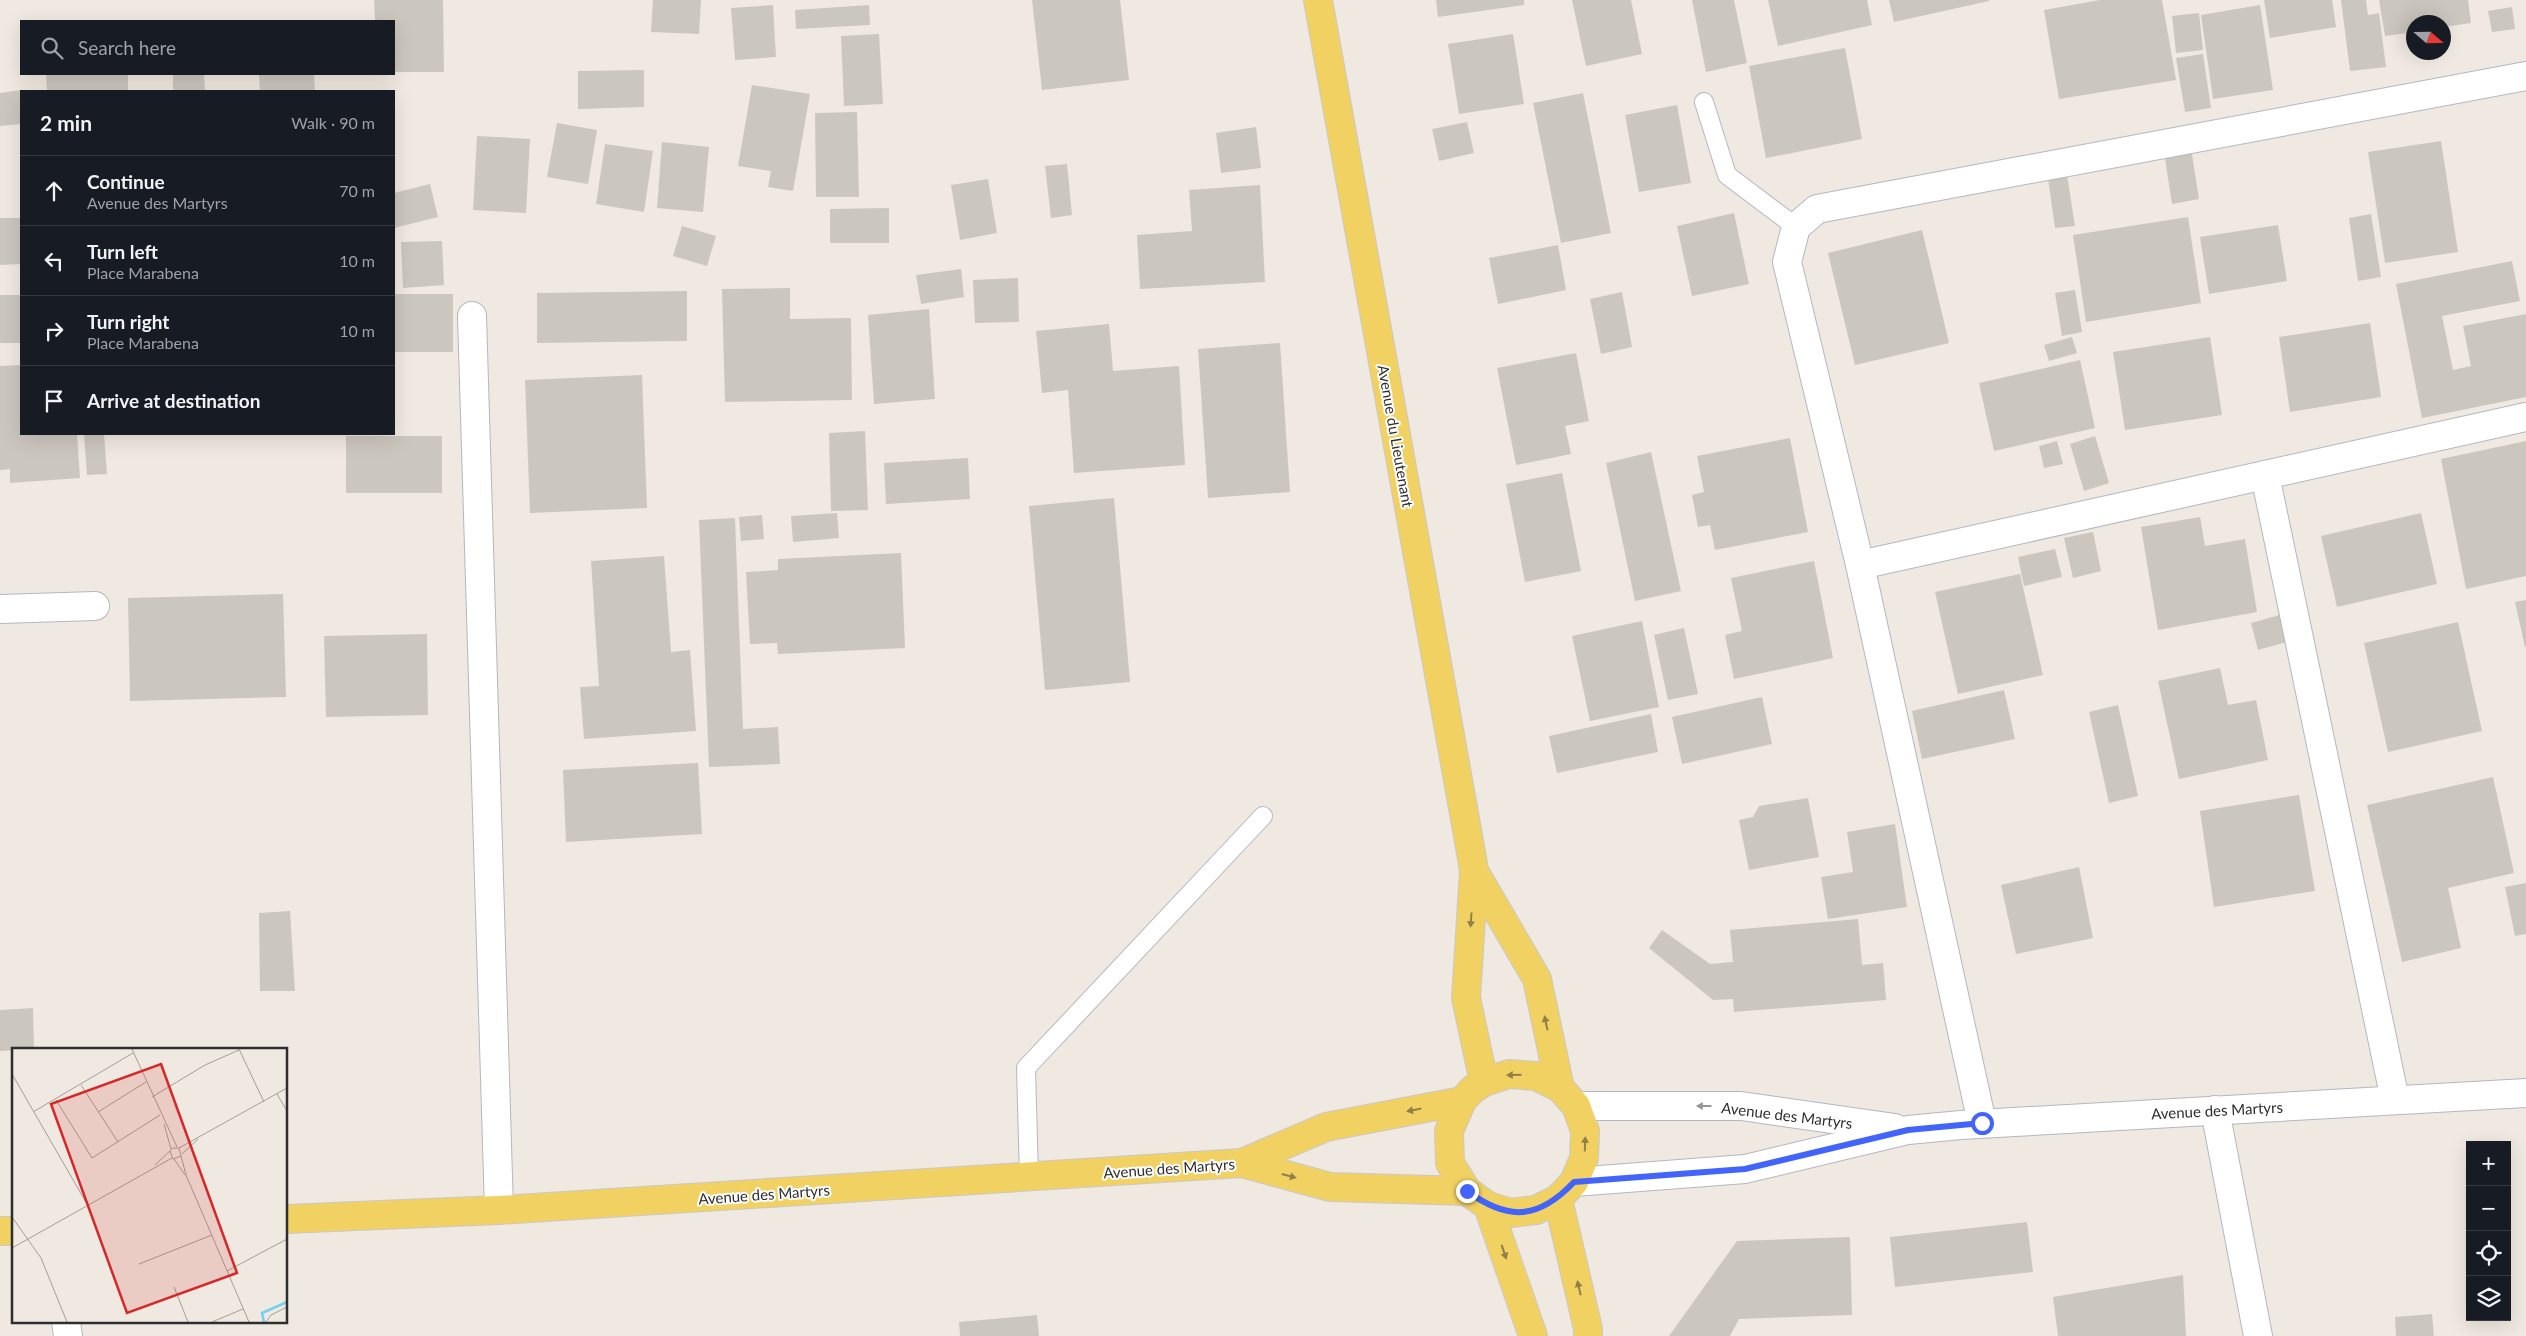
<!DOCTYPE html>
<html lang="en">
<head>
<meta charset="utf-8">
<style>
  :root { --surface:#171b24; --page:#242831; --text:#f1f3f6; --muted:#9ea1a6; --line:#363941 }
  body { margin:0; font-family:Lato,sans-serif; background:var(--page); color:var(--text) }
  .controls { position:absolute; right:15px; bottom:15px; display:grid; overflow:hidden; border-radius:0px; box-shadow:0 5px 20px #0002 }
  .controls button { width:45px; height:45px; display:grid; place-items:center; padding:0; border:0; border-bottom:1px solid var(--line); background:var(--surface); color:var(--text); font:25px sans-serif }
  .compass { position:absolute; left:2406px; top:15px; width:45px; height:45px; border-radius:50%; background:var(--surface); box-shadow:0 5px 20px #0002; rotate:110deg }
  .stop { position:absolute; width:15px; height:15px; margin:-11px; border:4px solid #4264fb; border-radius:50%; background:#fff }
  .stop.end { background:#4264fb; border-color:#fff; box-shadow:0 1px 5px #0008 }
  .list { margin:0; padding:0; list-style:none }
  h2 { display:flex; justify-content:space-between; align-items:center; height:65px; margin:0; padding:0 20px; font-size:21px }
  h2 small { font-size:16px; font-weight:400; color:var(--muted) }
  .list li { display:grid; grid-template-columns:32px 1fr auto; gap:15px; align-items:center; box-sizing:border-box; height:70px; padding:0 20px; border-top:1px solid var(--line) }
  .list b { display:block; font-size:19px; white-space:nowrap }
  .list p { margin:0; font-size:16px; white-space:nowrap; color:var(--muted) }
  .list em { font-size:16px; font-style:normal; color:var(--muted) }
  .icon { flex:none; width:28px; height:28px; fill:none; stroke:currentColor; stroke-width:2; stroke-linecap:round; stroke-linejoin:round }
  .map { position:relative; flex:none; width:2526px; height:1336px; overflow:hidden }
  .search { position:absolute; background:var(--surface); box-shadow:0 5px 20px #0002; left:20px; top:20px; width:375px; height:55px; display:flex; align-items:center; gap:12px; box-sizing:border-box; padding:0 18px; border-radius:0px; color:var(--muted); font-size:19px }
  .panel { position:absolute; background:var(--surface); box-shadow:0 5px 20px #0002; left:20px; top:90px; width:375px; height:345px; border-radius:0px }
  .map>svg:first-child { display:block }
  .building { fill:#cbc7bf }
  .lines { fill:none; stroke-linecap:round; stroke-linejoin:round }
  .service-casing { stroke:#b4b7c1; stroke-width:20 }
  .minor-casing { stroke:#b4b7c1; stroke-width:30 }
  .secondary-casing { stroke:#b4b7c1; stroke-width:30 }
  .primary-casing { stroke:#c9c9c9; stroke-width:30 }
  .service { stroke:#fff; stroke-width:18 }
  .minor { stroke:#fff; stroke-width:28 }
  .secondary { stroke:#fff; stroke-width:28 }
  .primary { stroke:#f2d163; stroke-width:28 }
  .oneway { fill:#908048 }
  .oneway2 { fill:#969696 }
  .route { stroke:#4264fb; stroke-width:6 }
  .labels { text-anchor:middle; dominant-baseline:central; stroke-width:4; stroke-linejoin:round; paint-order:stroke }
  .street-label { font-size:15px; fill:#2e2e2e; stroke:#fff }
  .inset-river { fill:none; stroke:#75cff0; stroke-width:2.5 }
  .inset-road { fill:none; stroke:#a29e99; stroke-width:1 }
  .view { fill:#d62828; fill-opacity:0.15; stroke:#d62828; stroke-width:2.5 }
  .inset-edge { fill:none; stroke:#2e2e2e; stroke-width:2.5 }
</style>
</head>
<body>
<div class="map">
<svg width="2526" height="1336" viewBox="0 0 2526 1336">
  <rect width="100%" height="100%" fill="#efe9e1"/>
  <g class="building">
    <polygon points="374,0 443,0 444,72 394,72 394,21 375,21"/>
    <polygon points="653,0 701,0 699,34 651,32"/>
    <polygon points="1032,0 1120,0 1129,80 1042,90"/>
    <polygon points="1436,0 1524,0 1524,5 1438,17"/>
    <polygon points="1572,0 1631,0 1642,54 1586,66"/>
    <polygon points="1692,0 1734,0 1747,63 1706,72"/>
    <polygon points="1768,0 1867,0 1872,25 1778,46"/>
    <polygon points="1889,0 1989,0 1989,1 1894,22"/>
    <polygon points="2100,0 2162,0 2176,80 2059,99 2044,10"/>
    <polygon points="2264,0 2332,0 2336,27 2270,38"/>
    <polygon points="2341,0 2366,0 2368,15 2379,13 2386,67 2350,71"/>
    <polygon points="2379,0 2468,0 2471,23 2444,27 2444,22 2414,22 2414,32 2385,36"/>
    <polygon points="773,5 776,57 735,60 731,8"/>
    <polygon points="869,5 870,25 796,29 795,10"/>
    <polygon points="2260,5 2273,90 2213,99 2201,15"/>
    <polygon points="2512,7 2515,29 2492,32 2488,11"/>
    <polygon points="2199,13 2203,50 2176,53 2172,16"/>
    <polygon points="879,34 883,104 844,106 841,36"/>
    <polygon points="1513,34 1524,104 1459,114 1448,44"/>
    <polygon points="1845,48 1862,139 1766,158 1749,66"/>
    <polygon points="2203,54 2211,108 2185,112 2176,58"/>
    <polygon points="644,70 644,107 578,109 578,71"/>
    <polygon points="46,74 128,74 128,91 47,91"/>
    <polygon points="173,74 204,74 205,91 173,91"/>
    <polygon points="259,74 314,74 315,91 260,91"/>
    <polygon points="752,85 810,94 793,191 768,187 771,171 738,166"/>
    <polygon points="21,90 21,124 0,126 0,93"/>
    <polygon points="1583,93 1611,233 1561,243 1533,103"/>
    <polygon points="1677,105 1691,183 1639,192 1625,115"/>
    <polygon points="857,112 859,197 816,197 815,113"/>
    <polygon points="1467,122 1474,153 1439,161 1432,129"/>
    <polygon points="557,123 597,130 588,184 547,177"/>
    <polygon points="1256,127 1261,168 1221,173 1216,133"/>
    <polygon points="477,136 530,139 526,213 473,210"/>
    <polygon points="2441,141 2458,252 2385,263 2368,152"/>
    <polygon points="662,142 709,147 703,212 657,208"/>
    <polygon points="605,144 653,151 644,212 596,204"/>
    <polygon points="2191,148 2199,199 2172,204 2164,152"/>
    <polygon points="1067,164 1072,215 1051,218 1045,166"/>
    <polygon points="2066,168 2075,226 2055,228 2047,171"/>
    <polygon points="988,179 997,233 960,240 951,185"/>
    <polygon points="430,184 438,217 394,228 394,193"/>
    <polygon points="1260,185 1265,282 1140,289 1137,235 1192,231 1189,190"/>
    <polygon points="889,208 889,243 830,243 830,209"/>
    <polygon points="1734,213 1749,284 1692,296 1677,226"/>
    <polygon points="2371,214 2381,277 2358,281 2349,218"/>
    <polygon points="2188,217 2201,303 2086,322 2073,235"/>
    <polygon points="0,218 21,218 21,264 0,265"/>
    <polygon points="2278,225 2287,281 2209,294 2200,237"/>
    <polygon points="682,226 716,236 707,266 673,256"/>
    <polygon points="1922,230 1949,343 1855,365 1828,253"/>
    <polygon points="442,241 444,285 403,288 401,242"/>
    <polygon points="1558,245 1566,290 1498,304 1489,258"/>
    <polygon points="2512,261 2520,301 2442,316 2453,370 2471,366 2463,326 2526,314 2526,397 2422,418 2396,284"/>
    <polygon points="961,269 964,297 921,304 916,275"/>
    <polygon points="1018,278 1019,322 975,323 973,280"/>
    <polygon points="790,288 790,319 851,318 852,400 725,402 722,289"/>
    <polygon points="2075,290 2082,332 2062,336 2055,293"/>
    <polygon points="687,291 687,341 537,343 537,293"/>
    <polygon points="1622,292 1632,347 1601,354 1590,299"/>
    <rect x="394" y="294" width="59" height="58"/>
    <rect x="0" y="295" width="21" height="48"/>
    <polygon points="929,309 935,399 874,404 868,315"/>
    <polygon points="2370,323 2381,397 2290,412 2279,337"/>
    <polygon points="1109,324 1113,371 1179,366 1185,465 1074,473 1068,390 1042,393 1036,331"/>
    <polygon points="2072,337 2077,353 2049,361 2044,345"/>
    <polygon points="2210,337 2222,415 2125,430 2113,352"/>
    <polygon points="1280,343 1290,492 1208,498 1198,349"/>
    <polygon points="1576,353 1589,421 1565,426 1571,454 1516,465 1497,368"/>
    <polygon points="2080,360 2095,428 1994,451 1979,383"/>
    <polygon points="21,365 21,434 77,434 80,478 10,483 10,469 0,470 0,366"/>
    <polygon points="642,375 647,508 530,513 525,380"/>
    <polygon points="865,431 868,510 831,511 829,433"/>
    <polygon points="84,434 104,434 107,474 87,475"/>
    <rect x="346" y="436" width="96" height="57"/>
    <polygon points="2095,436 2109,483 2084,491 2070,444"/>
    <polygon points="1790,438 1808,532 1715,550 1710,525 1698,527 1692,495 1704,492 1697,456"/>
    <polygon points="2057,441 2063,464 2044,468 2039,446"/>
    <polygon points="2526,441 2526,576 2466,589 2441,459"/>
    <polygon points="1651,452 1681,591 1635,601 1606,463"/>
    <polygon points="968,458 970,499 886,504 884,463"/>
    <polygon points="1562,473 1581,571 1525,582 1506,484"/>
    <polygon points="1114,498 1130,682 1045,690 1029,506"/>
    <polygon points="837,513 839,538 793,542 791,516"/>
    <polygon points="2421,513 2437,584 2337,607 2321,536"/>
    <polygon points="762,515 764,539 741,541 739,517"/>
    <polygon points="2200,517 2205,546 2245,539 2257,612 2158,630 2141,527"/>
    <polygon points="735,518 743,729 778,727 780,764 709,767 699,520"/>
    <polygon points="2093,532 2101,571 2073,578 2064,538"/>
    <polygon points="2055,549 2062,577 2024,586 2018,557"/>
    <polygon points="901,553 905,648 778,654 777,643 750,644 746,572 778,570 778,559"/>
    <polygon points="664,556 671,652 690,650 696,731 584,739 580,687 599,686 591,561"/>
    <polygon points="1814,561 1833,658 1734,679 1725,635 1742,631 1731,578"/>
    <polygon points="2020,574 2043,675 1958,694 1935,592"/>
    <polygon points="283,594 286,697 130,701 128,598"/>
    <polygon points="2526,600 2526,647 2525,647 2515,602"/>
    <polygon points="2283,614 2290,641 2258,650 2251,623"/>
    <polygon points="1642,621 1659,707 1590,721 1572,636"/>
    <polygon points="2458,622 2482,731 2388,752 2364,643"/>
    <polygon points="1684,628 1698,694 1668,700 1654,635"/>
    <polygon points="427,634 428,715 326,717 324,636"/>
    <polygon points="2220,668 2228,705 2256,700 2268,760 2179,779 2158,681"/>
    <polygon points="2004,690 2015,739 1922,759 1912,711"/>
    <polygon points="1762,697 1772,744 1682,764 1672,717"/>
    <polygon points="2118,705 2138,796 2109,803 2089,712"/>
    <polygon points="1651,714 1658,752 1557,773 1549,736"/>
    <polygon points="698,763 702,834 566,842 563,770"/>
    <polygon points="2493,777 2514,873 2448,888 2461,948 2402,962 2367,805"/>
    <polygon points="2299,795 2315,891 2214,907 2200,811"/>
    <polygon points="1808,798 1819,857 1749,870 1739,820 1753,817 1759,806"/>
    <polygon points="1895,824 1907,907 1828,919 1821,877 1853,872 1847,832"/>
    <polygon points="2079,867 2093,938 2016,954 2001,885"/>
    <polygon points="2526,883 2526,934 2515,936 2505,887"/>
    <polygon points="290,911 295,991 260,991 259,913"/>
    <polygon points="1858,919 1862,965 1883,963 1886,1000 1734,1012 1733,999 1713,1000 1649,948 1662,930 1710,964 1733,962 1730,930"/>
    <polygon points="33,1008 34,1049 0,1051 0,1010"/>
    <polygon points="2027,1222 2033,1272 1895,1287 1890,1237"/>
    <polygon points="1850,1237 1852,1315 1739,1319 1730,1336 1669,1336 1737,1241"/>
    <polygon points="2183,1275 2186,1336 2058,1336 2053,1297"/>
    <polygon points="2432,1314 2434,1336 2396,1336 2395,1317"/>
    <polygon points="1037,1315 1039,1336 960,1336 959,1322"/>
  </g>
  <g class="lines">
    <g class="service-casing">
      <g id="service">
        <polyline points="1704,102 1727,175 1796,227"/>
        <polyline points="1029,1177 1026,1068 1263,816"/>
      </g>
    </g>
    <g class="minor-casing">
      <g id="minor">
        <polyline points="472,316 499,1210"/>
        <polyline points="2265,475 2395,1100"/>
        <polyline points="1860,565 2526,417"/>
        <polyline points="0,609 95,606"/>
        <polyline points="2215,1110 2258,1336"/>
        <polyline points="1982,1123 1860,565 1787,262 1796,227 1817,209 2526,76"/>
        <polyline points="66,1322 68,1336"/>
      </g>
    </g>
    <g class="secondary-casing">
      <g id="secondary">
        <polyline points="1576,1106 1741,1106 1895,1128"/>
        <polyline points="1574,1182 1745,1169 1908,1130 1961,1125 2526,1093"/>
      </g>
    </g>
    <g class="primary-casing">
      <g id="primary">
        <polyline points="1318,0 1472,858 1474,871 1466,998 1484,1082"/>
        <polyline points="1474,871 1537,979 1560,1088 1576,1106 1585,1131 1584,1158 1574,1182 1558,1199 1536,1210 1511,1213 1488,1206 1467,1191 1450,1163 1449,1131 1462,1101 1472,1090 1484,1082 1509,1074 1536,1076 1560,1088"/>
        <polyline points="1242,1163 1330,1187 1467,1191"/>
        <polyline points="1558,1199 1588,1329 1588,1336"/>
        <polyline points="1488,1206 1533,1336"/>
        <polyline points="286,1219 499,1210 1242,1163 1326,1127 1462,1101"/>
        <polyline points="0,1231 14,1231"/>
      </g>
    </g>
    <use href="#service" class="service"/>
    <use href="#minor" class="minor"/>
    <use href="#secondary" class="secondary"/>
    <use href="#primary" class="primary"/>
  </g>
  <defs><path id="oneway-solid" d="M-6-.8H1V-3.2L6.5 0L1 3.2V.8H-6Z" transform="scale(1.25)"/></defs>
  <g class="oneway">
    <use href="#oneway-solid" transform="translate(1471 920) rotate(94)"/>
    <use href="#oneway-solid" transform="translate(1546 1023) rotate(-102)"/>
    <use href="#oneway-solid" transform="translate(1514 1075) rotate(179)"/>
    <use href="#oneway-solid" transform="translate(1414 1110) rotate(169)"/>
    <use href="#oneway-solid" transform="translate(1585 1144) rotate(-88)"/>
    <use href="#oneway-solid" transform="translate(1289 1176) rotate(15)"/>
    <use href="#oneway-solid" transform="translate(1504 1252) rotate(71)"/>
    <use href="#oneway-solid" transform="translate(1579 1288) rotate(-103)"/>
  </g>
  <use class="oneway2" href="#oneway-solid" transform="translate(1704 1106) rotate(180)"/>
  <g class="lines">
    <path class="route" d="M1467,1191C1508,1221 1538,1220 1574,1182L1745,1169L1908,1130L1982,1123"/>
  </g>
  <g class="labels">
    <g class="street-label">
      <text transform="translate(1396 436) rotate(80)">Avenue du Lieutenant</text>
      <text transform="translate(2217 1110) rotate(-3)">Avenue des Martyrs</text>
      <text transform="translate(1787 1115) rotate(7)">Avenue des Martyrs</text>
      <text transform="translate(1169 1168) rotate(-4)">Avenue des Martyrs</text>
      <text transform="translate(764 1194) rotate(-4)">Avenue des Martyrs</text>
    </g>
  </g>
  <g transform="translate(12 1048)">
    <rect width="275" height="275" fill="#efe9e1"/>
    <path class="inset-river" d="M252,274L250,265L275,254"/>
    <path class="inset-road" d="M120,1L165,99M227,1L252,54M0,26L75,156M69,37L106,94M265,46L275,63M140,49L193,17L227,2M44,52L80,110L148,67M21,64L121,5M86,64L134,34M152,76L159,101M167,100L275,40M170,106L186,91M169,108L174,127L237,274M162,111L173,127M143,117L161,100H167L169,108L161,111L158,103M0,169L29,210L55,274M0,200L160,110M127,216L200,187M215,223L275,191M162,239L176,274M200,274L231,261M254,274L259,267L275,259"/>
    <path class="view" d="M149,16L225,225L115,265L39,56Z"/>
    <rect width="275" height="275" class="inset-edge"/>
  </g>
</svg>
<div class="controls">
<button>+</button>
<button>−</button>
<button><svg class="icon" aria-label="locate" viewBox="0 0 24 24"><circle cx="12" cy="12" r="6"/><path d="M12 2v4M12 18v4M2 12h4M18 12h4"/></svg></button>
<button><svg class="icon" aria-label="layers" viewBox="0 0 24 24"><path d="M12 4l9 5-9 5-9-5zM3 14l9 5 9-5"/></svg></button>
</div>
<svg class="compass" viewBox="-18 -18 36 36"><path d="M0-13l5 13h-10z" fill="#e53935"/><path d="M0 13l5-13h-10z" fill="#9ea1a6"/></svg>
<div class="stop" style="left:1982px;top:1123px"></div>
<div class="stop end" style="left:1467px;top:1191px"></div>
<div class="search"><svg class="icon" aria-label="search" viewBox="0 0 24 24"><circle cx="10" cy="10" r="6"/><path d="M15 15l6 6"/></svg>Search here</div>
<section class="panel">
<h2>2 min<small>Walk · 90 m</small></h2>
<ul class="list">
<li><svg class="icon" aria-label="ahead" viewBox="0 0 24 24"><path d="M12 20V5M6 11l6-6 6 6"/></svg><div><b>Continue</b><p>Avenue des Martyrs</p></div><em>70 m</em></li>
<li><svg class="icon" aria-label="left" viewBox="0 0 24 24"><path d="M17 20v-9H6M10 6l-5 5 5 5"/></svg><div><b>Turn left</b><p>Place Marabena</p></div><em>10 m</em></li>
<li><svg class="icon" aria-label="right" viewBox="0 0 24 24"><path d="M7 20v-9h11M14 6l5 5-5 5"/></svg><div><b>Turn right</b><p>Place Marabena</p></div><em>10 m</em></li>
<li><svg class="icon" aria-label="arrive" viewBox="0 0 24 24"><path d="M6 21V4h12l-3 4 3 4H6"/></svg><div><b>Arrive at destination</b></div></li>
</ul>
</section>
</div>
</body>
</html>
